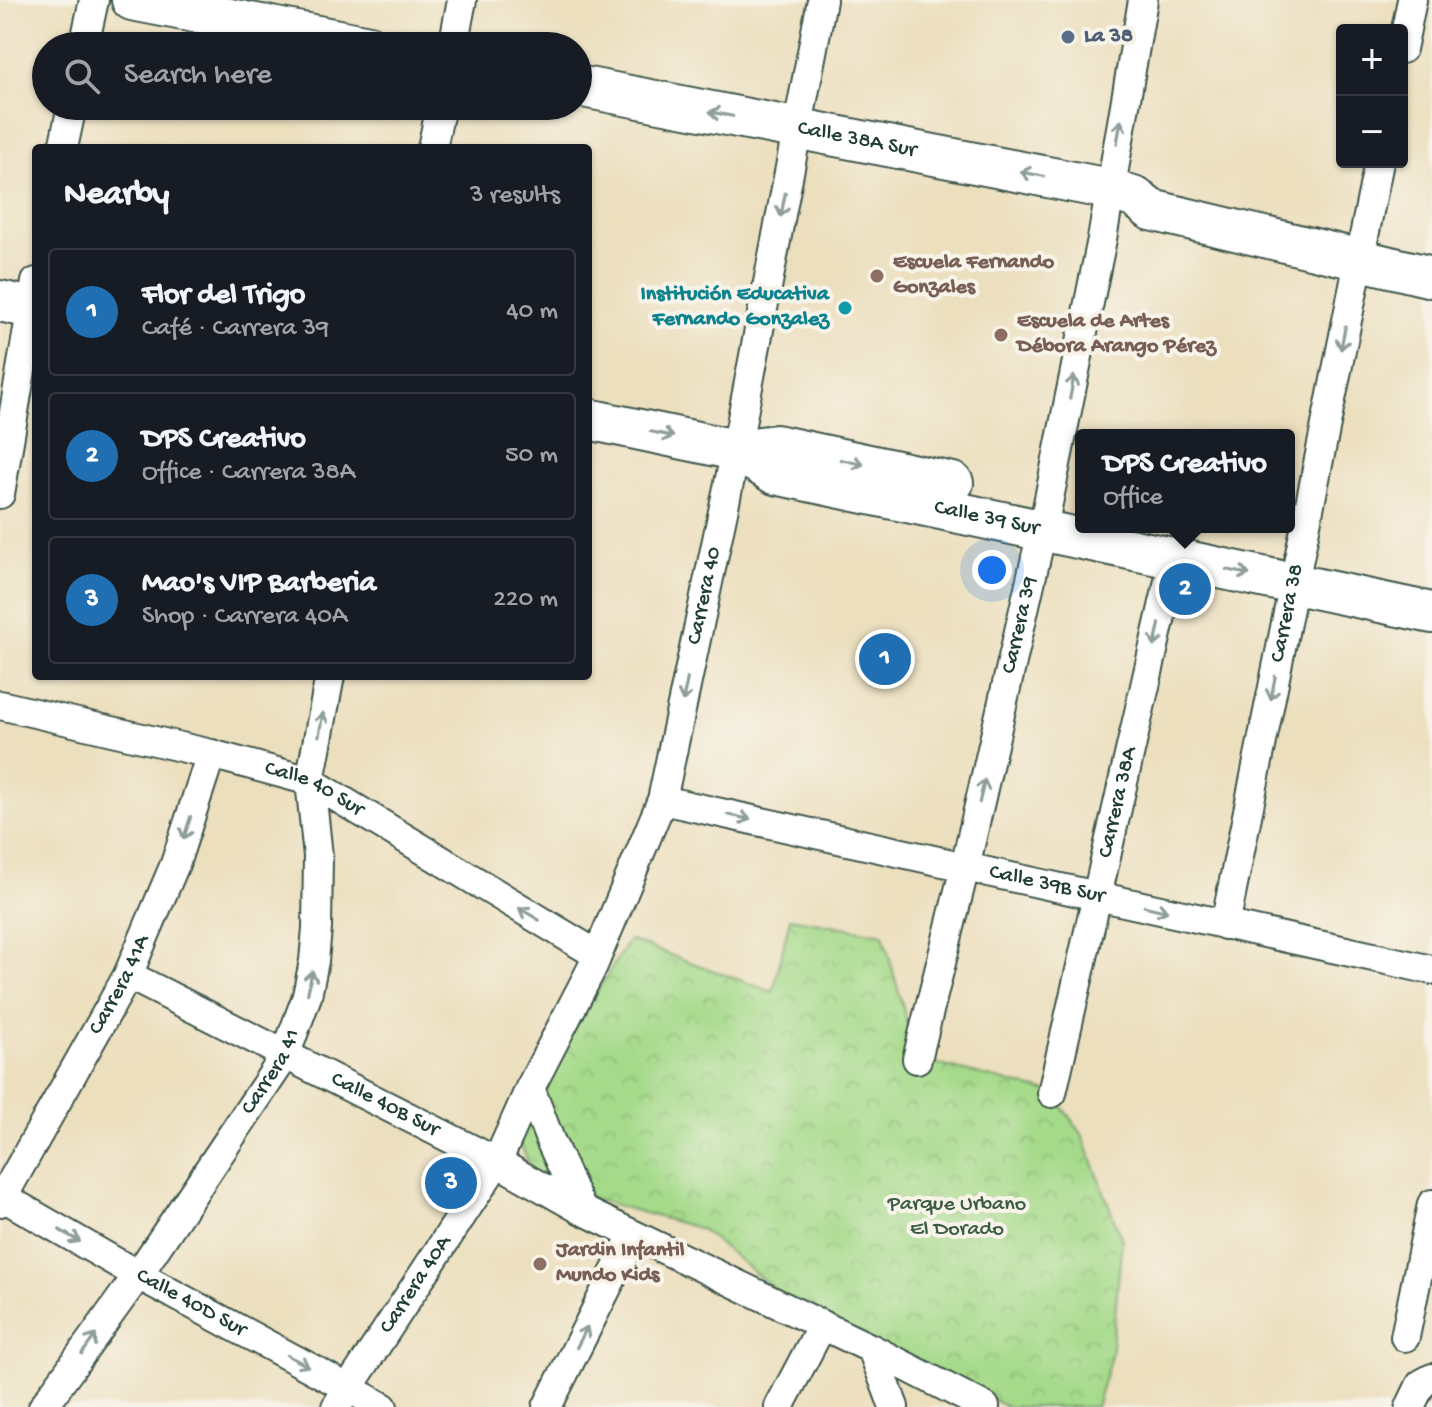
<!DOCTYPE html>
<html lang="en">
<head>
<meta charset="utf-8">
<style>
  :root { --surface:#171b24; --page:#242831; --text:#f1f3f6; --muted:#9ea1a6; --line:#363941; --accent:#1f6fb2 }
  body { margin:0; font-family:"Gochi Hand",sans-serif; background:var(--page); color:var(--text) }
  .controls { position:absolute; right:24px; top:24px; display:grid; overflow:hidden; border-radius:8px; box-shadow:0 2px 6px #0004 }
  .controls button { width:72px; height:72px; display:grid; place-items:center; padding:0; border:0; border-bottom:2px solid var(--line); background:var(--surface); color:var(--text); font:40px sans-serif }
  .you { position:absolute; left:992px; top:570px; width:28px; height:28px; margin:-20px; border:6px solid #fff; border-radius:50%; background:#1a73e8; box-shadow:0 0 0 12px #1a73e833 }
  .badge { display:grid; place-items:center; width:52px; height:52px; border-radius:50%; background:var(--accent); color:#fff; font-size:26px; font-weight:700 }
  .pin { position:absolute; translate:-50% -50%; border:4px solid #fff; box-shadow:0 2px 8px #0006 }
  .popup { position:absolute; left:1075px; top:429px; width:220px; height:104px; box-sizing:border-box; display:grid; place-content:center; border-radius:8px; background:var(--surface); filter:drop-shadow(0 2px 6px #0005); font-size:26px; white-space:nowrap; color:var(--muted) }
  .popup b { font-size:30px; color:var(--text) }
  .popup::after { content:''; position:absolute; left:50%; top:100%; margin-left:-16px; border:16px solid transparent; border-top-color:var(--surface) }
  .list { margin:0; padding:0; list-style:none }
  h2 { display:flex; justify-content:space-between; align-items:center; height:104px; margin:0; padding:0 32px; font-size:34px }
  h2 small { font-size:26px; font-weight:400; color:var(--muted) }
  .list li { display:grid; grid-template-columns:52px 1fr auto; gap:24px; align-items:center; box-sizing:border-box; height:128px; margin:0 16px 16px; padding:0 16px; border:2px solid var(--line); border-radius:8px }
  .list b { display:block; font-size:30px; white-space:nowrap }
  .list p { margin:0; font-size:26px; white-space:nowrap; color:var(--muted) }
  .list em { font-size:26px; font-style:normal; color:var(--muted) }
  .icon { flex:none; width:44px; height:44px; fill:none; stroke:currentColor; stroke-width:2; stroke-linecap:round; stroke-linejoin:round }
  .map { position:relative; flex:none; width:1432px; height:1407px; overflow:hidden }
  .search { position:absolute; background:var(--surface); box-shadow:0 2px 6px #0004; left:32px; top:32px; width:560px; height:88px; display:flex; align-items:center; gap:20px; box-sizing:border-box; padding:0 28px; border-radius:44px; color:var(--muted); font-size:30px }
  .panel { position:absolute; background:var(--surface); box-shadow:0 2px 6px #0004; left:32px; top:144px; width:560px; height:536px; border-radius:8px }
  .map>svg:first-child { display:block }
  .park { fill:url(#park-crowns); stroke:#628c5f; stroke-width:2 }
  .lines { fill:none; stroke-linecap:round; stroke-linejoin:round }
  .street-casing { stroke:#3e5549; stroke-width:32 }
  .secondary-casing { stroke:#3e5549; stroke-width:44 }
  .street { stroke:#fff; stroke-width:28 }
  .secondary { stroke:#fff; stroke-width:40 }
  .oneway { stroke:#8f9e9a }
  .service-dot { fill:#5c6f8a; stroke:#f7f3e8; stroke-width:3 }
  .education-dot { fill:#8d6e63; stroke:#f7f3e8; stroke-width:3 }
  .culture-dot { fill:#0f9aa8; stroke:#f7f3e8; stroke-width:3 }
  .labels { text-anchor:middle; dominant-baseline:central; stroke-width:8; stroke-linejoin:round; paint-order:stroke }
  .service-label { font-size:22px; font-weight:bold; fill:#4e5e75; stroke:#f7f3e8; text-anchor:start }
  .street-label { font-size:22px; fill:#1f3d34; stroke:#f7f3e8 }
  .education-label { font-size:22px; font-weight:bold; fill:#785e54; stroke:#f7f3e8; text-anchor:start }
  .culture-label { font-size:22px; font-weight:bold; fill:#0d838f; stroke:#f7f3e8; text-anchor:end }
  .park-label { font-size:22px; fill:#3a5c45; stroke:#f7f3e8 }
</style>
</head>
<body>
<div class="map">
<svg width="1432" height="1407" viewBox="0 0 1432 1407">
  <defs>
    <pattern id="park-crowns" width="20" height="18" patternUnits="userSpaceOnUse" patternTransform="scale(2)"><rect width="20" height="18" fill="#a5da8a"/><path d="M2 6a3 3 0 1 1 6 0M12 15a3 3 0 1 1 6 0" fill="none" stroke="#8ebc78"/></pattern>
  </defs>
  <rect width="100%" height="100%" fill="#f7f3e8"/>
  <filter id="ink" filterUnits="userSpaceOnUse"><feTurbulence type="fractalNoise" baseFrequency=".0125" numOctaves="2"/><feDisplacementMap in="SourceGraphic" scale="16" xChannelSelector="R" yChannelSelector="G"/><feConvolveMatrix kernelMatrix="1 2 1 2 8 2 1 2 1" color-interpolation-filters="sRGB"/></filter>
  <filter id="wash" filterUnits="userSpaceOnUse"><feTurbulence type="fractalNoise" baseFrequency=".006" numOctaves="4" result="noise"/><feDisplacementMap in="SourceGraphic" scale="32" xChannelSelector="R" yChannelSelector="G"/><feGaussianBlur stdDeviation="1.8" result="paint"/><feColorMatrix in="noise" values="0 0 0 0 0 0 0 0 0 0 0 0 0 0 0 0 0 1.4 0 .05"/><feComposite in="paint" operator="in"/></filter>
  <g filter="url(#wash)">
    <rect width="100%" height="100%" fill="#ecdfbe"/>
    <polygon class="park" points="790,918 883,934 917,1059 1052,1093 1082,1134 1122,1240 1111,1356 1096,1407 1007,1407 907,1355 821,1327 701,1229 537,1183 513,1126 629,940 773,992"/>
  </g>
  <g filter="url(#ink)">
    <g class="lines">
      <g class="street-casing">
        <g id="street">
          <polyline points="84,46 94,0"/>
          <polyline points="453,46 462,0"/>
          <polyline points="1402,49 1412,0"/>
          <polyline points="63,148 72,106"/>
          <polyline points="432,148 441,106"/>
          <polyline points="0,494 36,282"/>
          <path id="s1" d="M0,705L211,754L310,781L596,954"/>
          <path id="s2" d="M662,800L1432,970"/>
          <path id="s3" d="M1225,925L1379,162"/>
          <path id="s4" d="M128,975L497,1162L582,1210L872,1349L985,1407"/>
          <path id="s5" d="M917,1059L965,867L1045,518L1102,239L1143,0"/>
          <polyline points="530,1088 550,1140 582,1210"/>
          <path id="s6" d="M1052,1093L1174,559"/>
          <path id="s7" d="M3,1197L138,1275L383,1407"/>
          <path id="s8" d="M0,1202L128,975L175,864L211,754"/>
          <polyline points="1405,1337 1432,1204"/>
          <polyline points="872,1349 894,1407"/>
          <path id="s9" d="M43,1407L138,1275L285,1056L307,996L314,961L317,928L318,856L310,781L330,676"/>
          <path id="s10" d="M336,1407L497,1162L530,1088L592,968L662,800L736,450L822,0"/>
          <polyline points="547,1407 633,1236"/>
          <polyline points="779,1407 821,1327"/>
          <polyline points="1410,1407 1421,1384 1432,1378"/>
        </g>
      </g>
      <g class="secondary-casing">
        <g id="secondary">
          <polyline points="132,0 369,46"/>
          <path id="s11" d="M578,86L1109,189L1136,198L1151,210L1432,277"/>
          <polyline points="0,301 36,309"/>
          <polyline points="588,419 736,450 776,445 953,483"/>
          <path id="s12" d="M736,450L775,474L1432,613"/>
        </g>
      </g>
      <use href="#street" class="street"/>
      <use href="#secondary" class="secondary"/>
    </g>
    <defs><path id="oneway-shaft" d="M-6 0H5M1.5-3L5.5 0L1.5 3" fill="none" stroke-width="1.6" stroke-linecap="round" stroke-linejoin="round" transform="scale(2)"/></defs>
    <g class="oneway">
      <use href="#oneway-shaft" transform="translate(721 114) rotate(-169)"/>
      <use href="#oneway-shaft" transform="translate(1119 132) rotate(-80)"/>
      <use href="#oneway-shaft" transform="translate(1032 174) rotate(-169)"/>
      <use href="#oneway-shaft" transform="translate(783 205) rotate(101)"/>
      <use href="#oneway-shaft" transform="translate(1343 338) rotate(101)"/>
      <use href="#oneway-shaft" transform="translate(1072 387) rotate(-79)"/>
      <use href="#oneway-shaft" transform="translate(662 434) rotate(12)"/>
      <use href="#oneway-shaft" transform="translate(852 462) rotate(12)"/>
      <use href="#oneway-shaft" transform="translate(1238 572) rotate(12)"/>
      <use href="#oneway-shaft" transform="translate(1157 635) rotate(103)"/>
      <use href="#oneway-shaft" transform="translate(1273 688) rotate(101)"/>
      <use href="#oneway-shaft" transform="translate(685 690) rotate(102)"/>
      <use href="#oneway-shaft" transform="translate(321 724) rotate(-80)"/>
      <use href="#oneway-shaft" transform="translate(982 791) rotate(-77)"/>
      <use href="#oneway-shaft" transform="translate(739 817) rotate(12)"/>
      <use href="#oneway-shaft" transform="translate(187 828) rotate(108)"/>
      <use href="#oneway-shaft" transform="translate(1156 909) rotate(13)"/>
      <use href="#oneway-shaft" transform="translate(529 914) rotate(-149)"/>
      <use href="#oneway-shaft" transform="translate(310 982) rotate(-79)"/>
      <use href="#oneway-shaft" transform="translate(70 1236) rotate(30)"/>
      <use href="#oneway-shaft" transform="translate(582 1337) rotate(-63)"/>
      <use href="#oneway-shaft" transform="translate(89 1344) rotate(-54)"/>
      <use href="#oneway-shaft" transform="translate(298 1361) rotate(28)"/>
    </g>
  </g>
  <circle class="service-dot" cx="1068" cy="37" r="8"/>
  <g class="education-dot">
    <circle cx="877" cy="276" r="8"/>
    <circle cx="1001" cy="335" r="8"/>
    <circle cx="540" cy="1264" r="8"/>
  </g>
  <circle class="culture-dot" cx="845" cy="308" r="8"/>
  <g class="labels">
    <g class="service-label">
      <text x="1084" y="37">La 38</text>
    </g>
    <g class="street-label">
      <text stroke="none"><textPath href="#s11" startOffset="284">Calle 38A Sur</textPath></text>
      <text stroke="none"><textPath href="#s12" startOffset="262">Calle 39 Sur</textPath></text>
      <text stroke="none"><textPath href="#s10" startOffset="900">Carrera 40</textPath></text>
      <text stroke="none"><textPath href="#s3" startOffset="318">Carrera 38</textPath></text>
      <text stroke="none"><textPath href="#s5" startOffset="446">Carrera 39</textPath></text>
      <text stroke="none"><textPath href="#s1" startOffset="326">Calle 40 Sur</textPath></text>
      <text stroke="none"><textPath href="#s6" startOffset="298">Carrera 38A</textPath></text>
      <text stroke="none"><textPath href="#s2" startOffset="394">Calle 39B Sur</textPath></text>
      <text stroke="none"><textPath href="#s8" startOffset="248">Carrera 41A</textPath></text>
      <text stroke="none"><textPath href="#s9" startOffset="406">Carrera 41</textPath></text>
      <text stroke="none"><textPath href="#s4" startOffset="288">Calle 40B Sur</textPath></text>
      <text stroke="none"><textPath href="#s10" startOffset="146">Carrera 40A</textPath></text>
      <text stroke="none"><textPath href="#s7" startOffset="216">Calle 40D Sur</textPath></text>
    </g>
    <g class="education-label">
      <text x="893" y="263">Escuela Fernando<tspan x="893" dy="25">Gonzales</tspan></text>
      <text x="1017" y="322">Escuela de Artes<tspan x="1017" dy="25">Débora Arango Pérez</tspan></text>
      <text x="556" y="1251">Jardin Infantil<tspan x="556" dy="25">Mundo Kids</tspan></text>
    </g>
    <g class="culture-label">
      <text x="829" y="295">Institución Educativa<tspan x="829" dy="25">Fernando Gonzalez</tspan></text>
    </g>
    <g class="park-label">
      <text x="957" y="1205">Parque Urbano<tspan x="957" dy="25">El Dorado</tspan></text>
    </g>
  </g>
</svg>
<div class="controls">
<button>+</button>
<button>−</button>
</div>
<div class="you"></div>
<div class="pin badge" style="left:885px;top:659px">1</div>
<div class="pin badge" style="left:1185px;top:589px">2</div>
<div class="popup"><b>DPS Creativo</b>Office</div>
<div class="pin badge" style="left:451px;top:1183px">3</div>
<div class="search"><svg class="icon" aria-label="search" viewBox="0 0 24 24"><circle cx="10" cy="10" r="6"/><path d="M15 15l6 6"/></svg>Search here</div>
<section class="panel">
<h2>Nearby<small>3 results</small></h2>
<ul class="list">
<li><span class="badge">1</span><div><b>Flor del Trigo</b><p>Café · Carrera 39</p></div><em>40 m</em></li>
<li><span class="badge">2</span><div><b>DPS Creativo</b><p>Office · Carrera 38A</p></div><em>50 m</em></li>
<li><span class="badge">3</span><div><b>Mao's VIP Barberia</b><p>Shop · Carrera 40A</p></div><em>220 m</em></li>
</ul>
</section>
</div>
</body>
</html>
